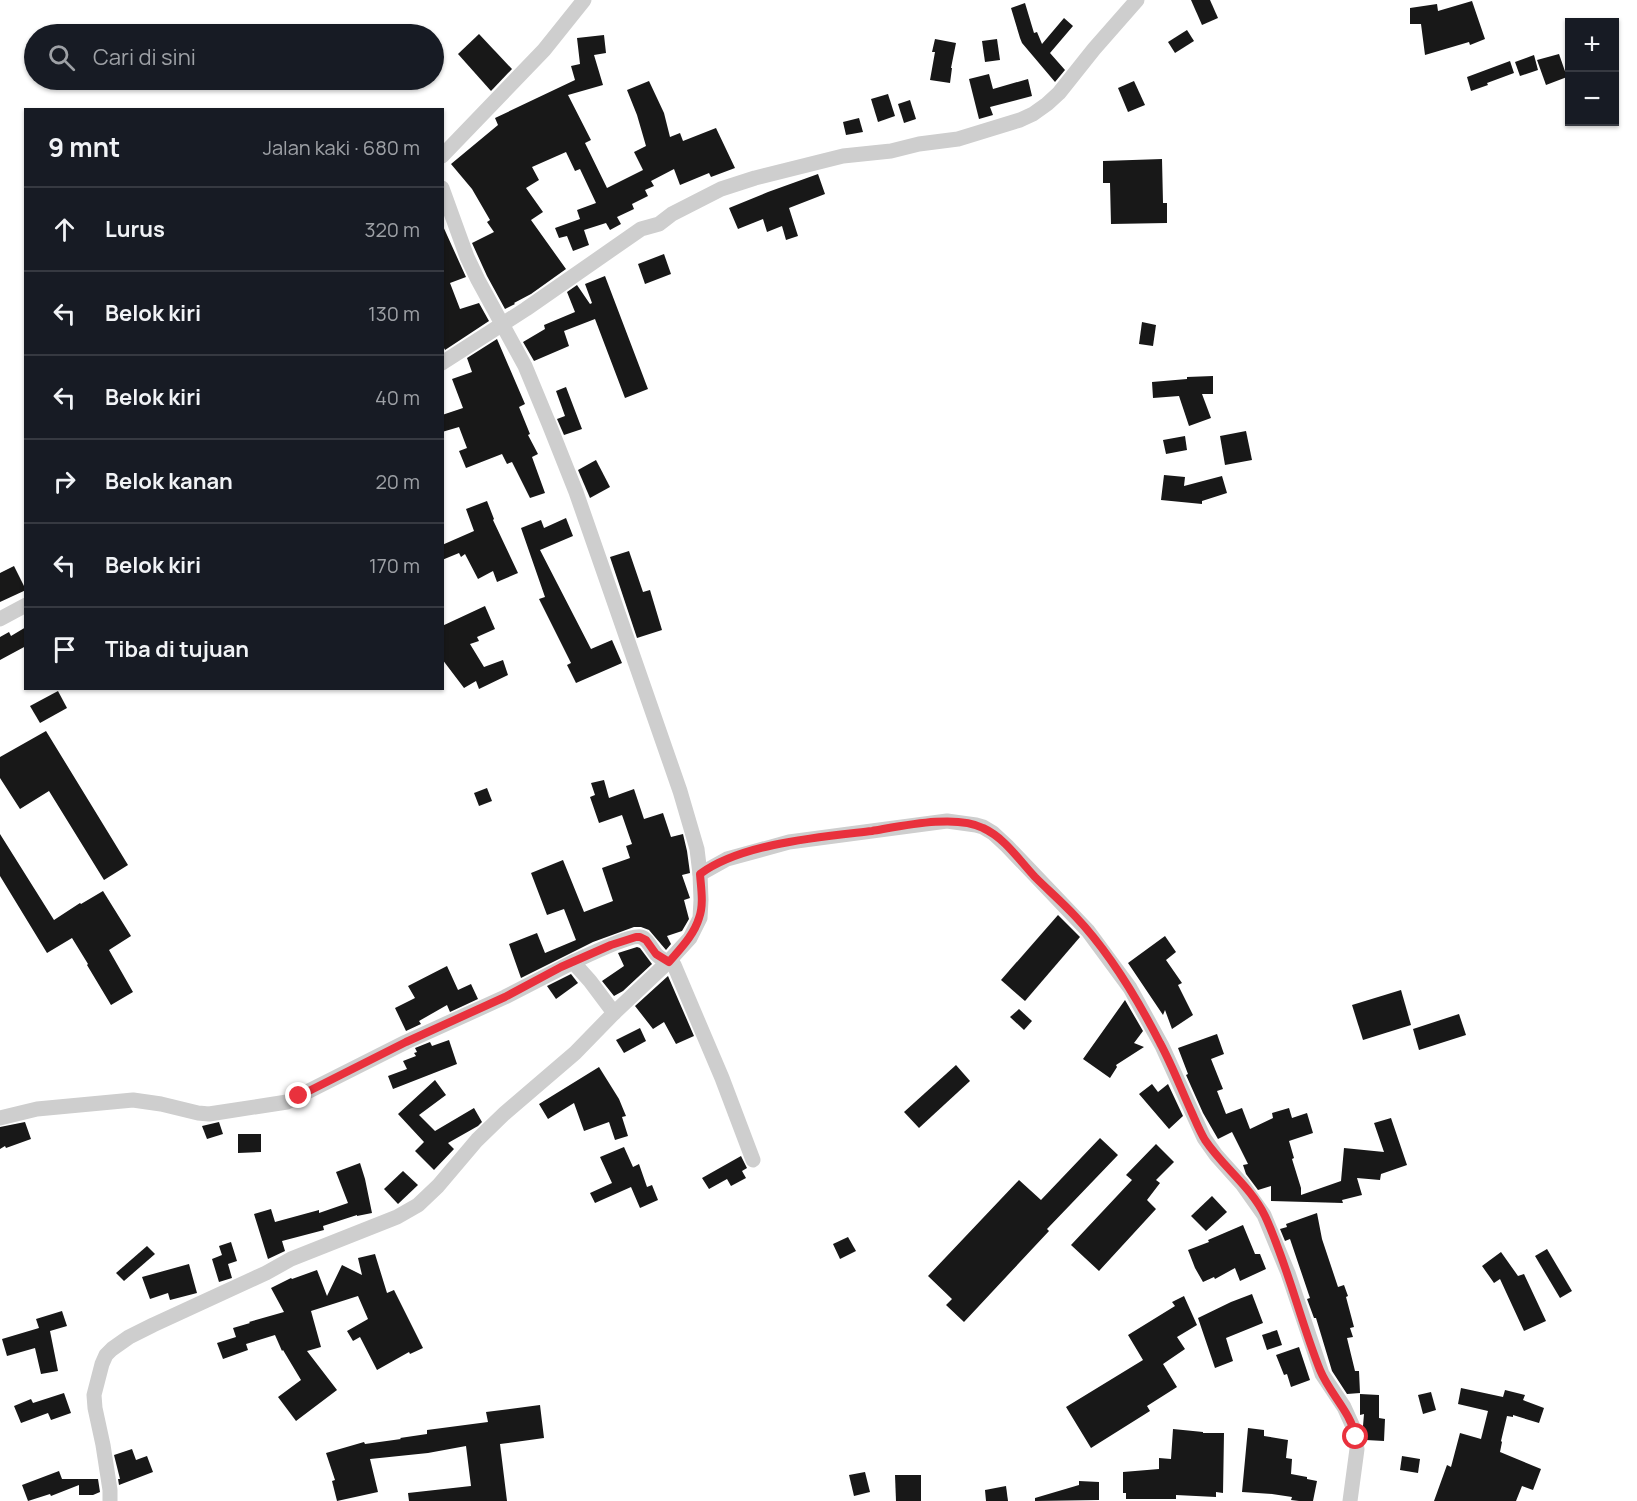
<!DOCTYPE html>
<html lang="id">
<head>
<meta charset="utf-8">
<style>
  :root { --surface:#171b24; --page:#20242c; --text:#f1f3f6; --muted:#9ea1a6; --line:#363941 }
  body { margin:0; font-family:Manrope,sans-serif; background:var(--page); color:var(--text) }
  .controls { position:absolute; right:18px; top:18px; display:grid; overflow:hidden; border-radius:0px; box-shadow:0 2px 4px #0004 }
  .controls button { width:54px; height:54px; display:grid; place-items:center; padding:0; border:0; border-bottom:2px solid var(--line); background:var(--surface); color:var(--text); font:30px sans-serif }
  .stop { position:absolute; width:18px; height:18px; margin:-14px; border:4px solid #e9313d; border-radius:50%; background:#fff }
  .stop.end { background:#e9313d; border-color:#fff; box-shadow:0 2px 6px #0008 }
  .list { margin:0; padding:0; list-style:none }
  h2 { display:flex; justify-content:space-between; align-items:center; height:78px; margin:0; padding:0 24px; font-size:26px }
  h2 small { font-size:20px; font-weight:400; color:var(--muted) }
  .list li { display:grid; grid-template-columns:39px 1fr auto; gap:18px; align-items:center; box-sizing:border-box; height:84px; padding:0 24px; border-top:2px solid var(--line) }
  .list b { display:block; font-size:22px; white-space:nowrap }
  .list em { font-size:20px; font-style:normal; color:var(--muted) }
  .icon { flex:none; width:33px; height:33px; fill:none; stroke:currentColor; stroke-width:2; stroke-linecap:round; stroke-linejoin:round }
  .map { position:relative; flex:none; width:1637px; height:1501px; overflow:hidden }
  .search { position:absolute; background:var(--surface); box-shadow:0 2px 4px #0004; left:24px; top:24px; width:420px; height:66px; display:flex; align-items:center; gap:15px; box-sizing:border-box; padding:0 21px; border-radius:33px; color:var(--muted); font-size:22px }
  .panel { position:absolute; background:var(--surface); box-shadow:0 2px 4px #0004; left:24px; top:108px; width:420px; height:582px; border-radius:0px }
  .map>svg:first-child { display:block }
  .building { fill:#181818 }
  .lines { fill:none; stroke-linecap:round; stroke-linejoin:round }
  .street { stroke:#cecece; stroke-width:15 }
  .route { stroke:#e9313d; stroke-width:8 }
</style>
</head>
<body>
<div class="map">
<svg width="1637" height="1501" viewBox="0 0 1637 1501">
  <rect width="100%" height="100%" fill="#fff"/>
  <g class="building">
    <polygon points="1191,0 1210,0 1218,18 1202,25"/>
    <polygon points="1472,1 1485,39 1470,45 1469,42 1425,55 1421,24 1410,24 1410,8 1437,4 1438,11"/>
    <polygon points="1025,3 1034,33 1037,32 1042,44 1064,18 1073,26 1050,53 1065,70 1055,82 1022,43 1020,38 1011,8"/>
    <polygon points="1187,30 1194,41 1175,53 1168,42"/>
    <polygon points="479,34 512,69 491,91 458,54"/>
    <polygon points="604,35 606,53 594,55 603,85 568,95 591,140 585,143 607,188 643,170 634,152 646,146 637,115 627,90 649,81 664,113 670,137 680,133 683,141 716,128 735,168 711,177 709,173 680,185 674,169 651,181 654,186 645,190 648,196 632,204 634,209 617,217 621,224 610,230 606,223 584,230 589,245 573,251 567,236 559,238 555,228 580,219 577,210 596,203 580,169 575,171 566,152 532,167 539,180 526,188 543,212 531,220 566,269 531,294 514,303 515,304 505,309 487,276 472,243 494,232 487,222 490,220 472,189 451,164 498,125 495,118 575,80 571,66 580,64 577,38"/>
    <polygon points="935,39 956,43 951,68 952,68 950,83 930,80 935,52 932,52"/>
    <polygon points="997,39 1000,60 985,62 982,41"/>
    <polygon points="1559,54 1567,77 1546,85 1537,60"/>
    <polygon points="1534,55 1538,70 1520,76 1515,62"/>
    <polygon points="1510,61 1514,73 1487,83 1488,85 1471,91 1467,77"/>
    <polygon points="989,74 993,89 1028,79 1032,96 990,107 993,115 979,119 969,79"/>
    <polygon points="1134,81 1145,105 1128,112 1118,88"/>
    <polygon points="888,94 895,116 878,122 871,99"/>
    <polygon points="910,100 916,119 904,123 898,104"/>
    <polygon points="859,118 863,132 846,135 843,122"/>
    <polygon points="1162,159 1163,203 1167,203 1167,223 1111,224 1110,183 1103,183 1103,161"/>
    <polygon points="818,174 825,194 789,208 798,236 786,240 782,226 767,232 763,219 738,229 729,208 768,192"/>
    <polygon points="442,224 466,277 450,283 460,309 479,303 489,321 445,350 442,344"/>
    <polygon points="664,254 671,274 645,284 638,264"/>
    <polygon points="605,276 648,389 625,398 595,319 564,331 569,346 534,361 523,342 545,329 544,325 575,312 567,292 577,285 590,304 592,303 585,284"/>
    <polygon points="1142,322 1156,325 1153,346 1139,344"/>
    <polygon points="497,339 525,404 519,407 530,434 528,435 538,454 532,457 545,493 530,498 512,462 507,464 502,454 466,468 459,451 467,448 459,427 442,432 442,415 463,408 452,379 472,372 467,358"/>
    <polygon points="1213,376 1213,394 1202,394 1211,418 1189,426 1179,396 1153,398 1152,382 1187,379 1187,377"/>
    <polygon points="566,387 582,429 564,435 557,419 565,416 556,391"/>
    <polygon points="1246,431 1252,460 1225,465 1220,436"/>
    <polygon points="1185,436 1187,450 1166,454 1163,440"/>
    <polygon points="596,460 610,487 590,498 578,470"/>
    <polygon points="1164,475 1185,477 1184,486 1222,476 1227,493 1202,501 1202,504 1161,500"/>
    <polygon points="487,501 494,519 493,520 518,573 497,582 493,571 478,579 465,554 461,557 459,553 442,560 442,545 474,531 466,509"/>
    <polygon points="566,518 573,536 540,550 591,649 612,640 622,663 576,683 567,665 571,663 539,599 545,597 521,528 541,520 544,528"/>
    <polygon points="629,551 643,592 650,590 662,630 637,638 610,557"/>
    <polygon points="14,566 26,590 0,602 0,573"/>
    <polygon points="485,606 495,629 477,637 479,641 470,644 484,667 503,660 508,675 479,689 476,681 464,688 442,659 442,626"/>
    <polygon points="26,627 26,646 0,660 0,637 9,632 11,636"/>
    <polygon points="58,691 67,708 40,723 30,706"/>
    <polygon points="46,731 128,865 104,880 49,791 20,809 0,778 0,757"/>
    <polygon points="604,780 609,798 634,789 644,819 663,813 671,837 683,834 687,851 690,873 682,875 690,898 684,900 689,919 682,931 667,936 671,944 666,950 649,930 641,927 634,927 593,942 521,978 509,944 537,933 545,953 576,940 564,909 547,915 531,873 563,860 584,912 613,901 602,868 630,858 626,846 632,844 622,815 599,823 590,797 595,795 591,783"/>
    <polygon points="487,788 492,801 479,806 474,793"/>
    <polygon points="0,834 54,920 80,903 81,904 103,891 131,936 109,950 133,992 111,1005 87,965 88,964 72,938 47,953 0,876"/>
    <polygon points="1058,915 1080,937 1025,1001 1001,980"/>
    <polygon points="1165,936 1176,952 1166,960 1182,983 1178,985 1193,1015 1172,1029 1165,1010 1163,1015 1128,963"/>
    <polygon points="637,947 640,948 652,964 623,991 614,996 602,981 624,966 618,953"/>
    <polygon points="447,966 458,990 471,984 478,999 450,1012 447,1005 419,1021 421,1024 406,1031 395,1008 415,998 408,986"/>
    <polygon points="571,974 578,983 556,999 547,986"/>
    <polygon points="668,976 694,1036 676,1044 664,1022 653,1029 635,1006"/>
    <polygon points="1401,990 1411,1025 1363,1040 1352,1005"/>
    <polygon points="1125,1000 1143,1031 1134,1043 1144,1047 1116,1065 1117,1067 1110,1078 1083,1059"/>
    <polygon points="1019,1009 1032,1021 1024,1030 1010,1017"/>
    <polygon points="1459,1014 1466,1035 1419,1050 1413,1029"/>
    <polygon points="640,1028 646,1041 624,1053 616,1040"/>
    <polygon points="1217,1034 1224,1054 1211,1059 1223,1089 1217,1091 1226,1114 1242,1108 1250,1129 1273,1118 1272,1113 1289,1108 1292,1118 1307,1113 1313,1133 1289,1141 1294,1158 1292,1159 1301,1188 1301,1195 1341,1181 1344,1148 1384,1152 1374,1123 1391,1118 1407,1165 1381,1174 1380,1180 1357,1178 1362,1195 1342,1200 1343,1203 1271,1201 1271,1186 1258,1190 1246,1174 1243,1165 1248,1164 1232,1132 1218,1139 1203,1113 1186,1075 1188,1074 1178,1048"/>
    <polygon points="449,1040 457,1064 393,1089 388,1076 407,1069 403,1061 416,1056 414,1053 417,1052 415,1048 430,1042 432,1046"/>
    <polygon points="956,1065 970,1081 919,1128 904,1112"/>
    <polygon points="599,1067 619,1099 626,1116 622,1117 628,1136 615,1140 609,1122 584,1131 574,1103 548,1119 539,1104"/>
    <polygon points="435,1080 446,1095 419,1115 435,1131 474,1108 482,1122 478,1126 448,1143 454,1149 434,1170 415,1151 424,1142 398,1114"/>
    <polygon points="1152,1084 1158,1092 1168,1084 1183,1116 1169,1129 1139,1094"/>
    <polygon points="25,1122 31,1139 6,1148 5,1146 0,1149 0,1127"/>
    <polygon points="219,1122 223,1134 207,1139 202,1126"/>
    <polygon points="238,1134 261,1134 261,1152 238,1153"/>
    <polygon points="1100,1138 1118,1155 1047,1229 1049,1231 964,1322 946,1305 952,1299 928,1276 1019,1180 1041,1200"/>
    <polygon points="1156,1144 1174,1162 1156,1180 1160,1183 1147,1200 1156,1209 1099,1271 1071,1245 1132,1180 1126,1175"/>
    <polygon points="624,1147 633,1167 639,1164 647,1187 652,1185 658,1200 640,1208 631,1187 595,1203 590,1193 612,1183 600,1157"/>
    <polygon points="741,1156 747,1168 742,1171 746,1178 731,1186 727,1179 709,1189 702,1178"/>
    <polygon points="360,1163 365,1179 372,1213 357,1216 357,1215 323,1226 324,1230 282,1241 285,1251 268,1259 254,1214 271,1209 275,1222 319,1210 319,1213 348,1203 336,1172"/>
    <polygon points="403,1171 418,1185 398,1204 384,1189"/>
    <polygon points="1212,1196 1227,1212 1206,1231 1191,1216"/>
    <polygon points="1317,1213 1322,1239 1338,1287 1344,1285 1348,1296 1346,1297 1354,1327 1350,1328 1353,1337 1347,1338 1355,1371 1359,1371 1360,1393 1347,1394 1332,1371 1316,1318 1314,1318 1307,1299 1310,1298 1290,1239 1285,1241 1280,1229 1287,1227 1286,1224"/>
    <polygon points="1243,1225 1255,1254 1260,1254 1266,1269 1240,1281 1235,1268 1215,1279 1214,1277 1203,1282 1195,1268 1188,1250 1209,1242 1208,1240"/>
    <polygon points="848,1237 856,1251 840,1259 833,1244"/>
    <polygon points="231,1242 237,1261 228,1264 232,1278 219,1282 212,1259 222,1255 219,1246"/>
    <polygon points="147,1246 155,1254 124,1281 116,1273"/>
    <polygon points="1547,1249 1572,1291 1560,1298 1535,1256"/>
    <polygon points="1501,1252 1518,1276 1524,1274 1546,1321 1524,1331 1500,1279 1494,1283 1482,1266"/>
    <polygon points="375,1254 387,1293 394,1290 423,1348 410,1354 409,1352 377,1370 360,1337 353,1341 347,1331 368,1319 358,1296 311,1311 321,1347 307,1351 337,1390 296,1421 278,1397 301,1380 283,1350 282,1351 275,1335 246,1344 248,1350 223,1359 217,1343 236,1337 233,1328 250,1323 249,1322 284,1312 271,1288 291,1278 292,1279 317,1270 327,1296 342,1265 362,1275 358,1258"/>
    <polygon points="189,1264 197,1293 170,1300 168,1293 150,1299 142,1277"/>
    <polygon points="1252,1294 1263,1323 1226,1338 1233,1361 1215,1368 1198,1318 1231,1302"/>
    <polygon points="1184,1296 1197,1325 1177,1337 1185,1349 1163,1364 1177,1387 1147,1406 1150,1411 1091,1448 1066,1407 1143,1360 1128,1335 1175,1306 1172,1302"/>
    <polygon points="62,1311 67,1326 50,1331 58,1371 41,1374 35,1348 7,1356 2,1339 39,1328 36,1319"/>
    <polygon points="1277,1330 1282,1345 1267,1350 1262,1335"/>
    <polygon points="1299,1347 1310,1380 1291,1387 1287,1374 1284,1375 1276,1355"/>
    <polygon points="1461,1388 1503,1397 1505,1390 1525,1395 1523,1400 1544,1408 1539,1423 1513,1415 1513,1417 1507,1416 1501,1441 1502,1442 1500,1452 1541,1469 1533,1490 1522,1486 1516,1501 1434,1501 1447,1465 1451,1467 1460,1433 1481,1439 1488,1411 1458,1404"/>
    <polygon points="1431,1392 1436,1410 1423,1414 1418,1395"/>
    <polygon points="64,1393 71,1413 51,1420 48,1413 21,1423 14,1406 31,1399 33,1403"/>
    <polygon points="1360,1394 1379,1395 1379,1418 1385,1419 1384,1441 1366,1440 1363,1426 1364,1414 1360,1415"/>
    <polygon points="540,1405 544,1438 500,1444 507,1501 409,1501 408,1493 471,1486 466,1446 428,1453 370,1459 378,1492 337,1501 332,1481 335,1480 326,1453 364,1442 365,1444 401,1439 400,1438 427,1434 427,1430 488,1422 486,1412"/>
    <polygon points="1248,1428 1264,1430 1264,1436 1288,1440 1286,1458 1292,1459 1291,1474 1307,1477 1307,1479 1317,1481 1313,1501 1299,1501 1291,1500 1292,1497 1272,1494 1242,1492"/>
    <polygon points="1173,1429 1203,1432 1203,1433 1224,1433 1223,1493 1216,1492 1216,1497 1176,1495 1176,1499 1126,1499 1126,1493 1123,1493 1123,1472 1159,1469 1159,1458 1171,1459"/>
    <polygon points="132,1449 136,1460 147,1456 153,1472 119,1485 118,1479 120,1479 114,1455"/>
    <polygon points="1402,1456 1420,1459 1418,1473 1400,1470"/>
    <polygon points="59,1471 62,1479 98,1479 100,1492 93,1495 79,1495 79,1485 51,1496 50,1494 28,1501 22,1485"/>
    <polygon points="865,1472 870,1492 854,1496 849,1475"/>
    <polygon points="895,1475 921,1475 921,1501 896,1501"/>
    <polygon points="1079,1481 1099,1482 1099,1500 1035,1501 1035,1498 1079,1485"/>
    <polygon points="1006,1486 1008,1501 986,1501 985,1490"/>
  </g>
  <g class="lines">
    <g class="street">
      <polyline points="442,156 544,50 584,0"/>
      <polyline points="442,363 526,309 641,229 659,224 672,214 721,189 755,178 843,156 891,151 919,144 958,139 1020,120 1033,114 1047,104 1059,93 1094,49 1137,0"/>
      <polyline points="0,619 26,605"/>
      <polyline points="700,874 727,859 789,842 947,821 976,825 983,827 993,833 1007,846 1088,931 1130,988 1162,1046 1204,1138 1216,1155 1242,1184 1264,1215 1288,1273 1322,1374 1344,1407 1354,1429 1357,1449 1350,1501"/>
      <path d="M573,962C584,957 631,934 641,937C648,939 652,950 657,955C662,960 668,962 674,965L722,1078L753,1160"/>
      <polyline points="0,1118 37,1109 133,1100 161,1104 198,1113 209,1114 287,1102 406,1042 505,997 573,962 590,981 614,1013"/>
      <polyline points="110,1501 110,1490 103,1445 95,1408 94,1395 102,1364 106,1355 112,1349 129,1337 153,1325 266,1273 291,1259 397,1217 418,1205 438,1186 477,1140 505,1113 575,1053 614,1013 668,962 690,938 700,918 701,900 700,874 697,849 680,791 576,492 549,424 525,366 478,280 467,257 442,188"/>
    </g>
  </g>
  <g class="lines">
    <path class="route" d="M299,1096L406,1042L505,997L561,967L611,945L636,937H640L646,940L656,954L669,962C680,949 694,935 699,918C704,905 701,888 700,874C742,843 821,837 872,831C902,826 956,814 983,828C1005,838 1019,860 1035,877C1048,890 1062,902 1075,916C1110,953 1137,998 1160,1043C1172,1065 1181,1089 1192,1113C1196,1122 1200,1132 1205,1140C1223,1167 1251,1187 1265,1216C1288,1266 1300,1320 1320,1370C1330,1394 1350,1411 1356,1437"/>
  </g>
</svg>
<div class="controls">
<button>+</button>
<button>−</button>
</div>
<div class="stop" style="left:1356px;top:1437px"></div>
<div class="stop end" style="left:299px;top:1096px"></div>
<div class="search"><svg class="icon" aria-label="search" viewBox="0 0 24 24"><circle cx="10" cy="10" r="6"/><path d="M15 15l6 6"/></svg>Cari di sini</div>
<section class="panel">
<h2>9 mnt<small>Jalan kaki · 680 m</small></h2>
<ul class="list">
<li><svg class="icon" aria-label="ahead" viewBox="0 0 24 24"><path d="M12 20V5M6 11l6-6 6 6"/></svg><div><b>Lurus</b></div><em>320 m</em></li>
<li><svg class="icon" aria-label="left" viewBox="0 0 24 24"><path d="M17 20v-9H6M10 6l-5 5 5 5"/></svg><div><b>Belok kiri</b></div><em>130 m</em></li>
<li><svg class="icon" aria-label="left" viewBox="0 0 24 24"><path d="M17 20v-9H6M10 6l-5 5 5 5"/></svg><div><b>Belok kiri</b></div><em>40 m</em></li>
<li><svg class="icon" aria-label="right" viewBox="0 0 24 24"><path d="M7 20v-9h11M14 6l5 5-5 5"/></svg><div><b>Belok kanan</b></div><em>20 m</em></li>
<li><svg class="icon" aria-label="left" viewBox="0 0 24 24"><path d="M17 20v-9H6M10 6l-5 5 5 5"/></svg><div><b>Belok kiri</b></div><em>170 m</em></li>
<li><svg class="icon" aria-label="arrive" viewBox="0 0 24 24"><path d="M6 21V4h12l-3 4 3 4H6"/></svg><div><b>Tiba di tujuan</b></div></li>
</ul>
</section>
</div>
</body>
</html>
